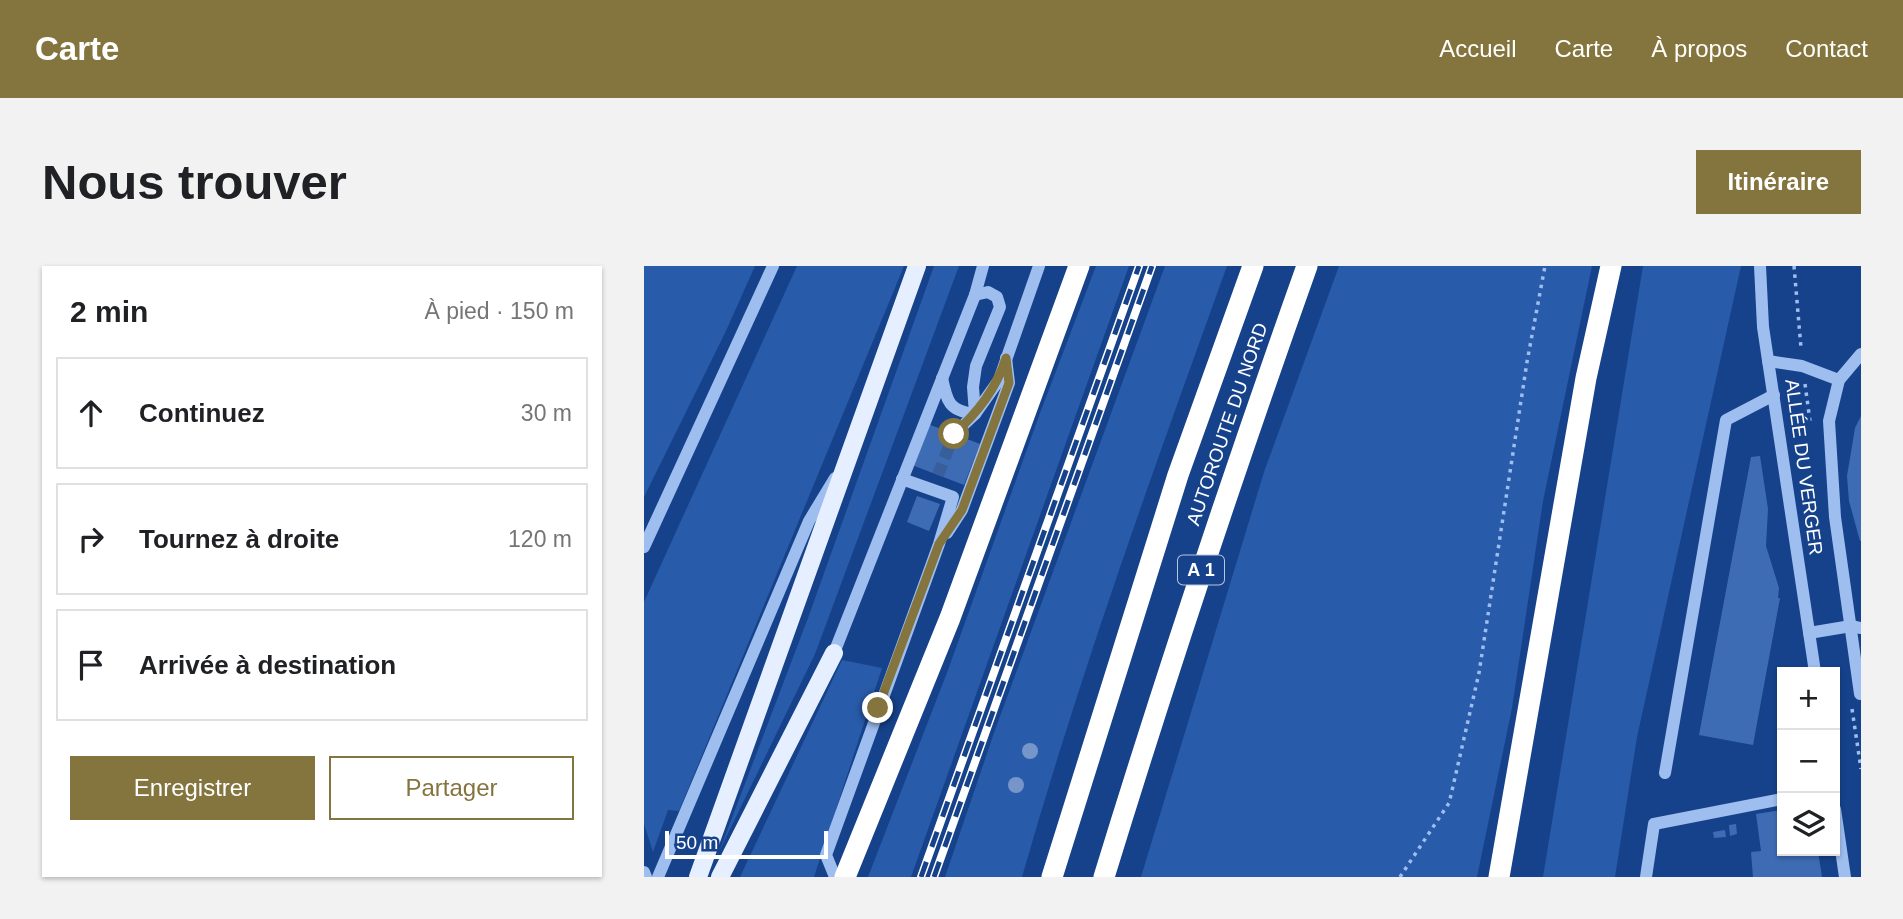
<!DOCTYPE html>
<html lang="fr">
<head>
<meta charset="utf-8">
<style>
  :root { --surface:#fff; --page:#f2f2f2; --text:#202124; --muted:#757577; --line:#e0e0e0; --accent:#84743d }
  body { margin:0; font-family:Arial,sans-serif; background:var(--page); color:var(--text) }
  .controls { position:absolute; right:21px; bottom:21px; display:grid; overflow:hidden; border-radius:0px; box-shadow:0 2px 5px #0004 }
  .controls button { width:63px; height:63px; display:grid; place-items:center; padding:0; border:0; border-bottom:2px solid var(--line); background:var(--surface); color:var(--text); font:35px sans-serif }
  .scale { position:absolute; left:21px; bottom:18px; width:163px; box-sizing:border-box; padding-left:7px; border:4px solid #fff; border-top:0; font-size:19px; line-height:24px; white-space:nowrap; color:#fff; -webkit-text-stroke:5px #16428b; paint-order:stroke }
  .stop { position:absolute; width:21px; height:21px; margin:-16px; border:5px solid #84743d; border-radius:50%; background:#fff }
  .stop.end { background:#84743d; border-color:#fff; box-shadow:0 2px 7px #0008 }
  .list { margin:0; padding:0; list-style:none }
  h2 { display:flex; justify-content:space-between; align-items:center; height:91px; margin:0; padding:0 28px; font-size:30px }
  h2 small { font-size:23px; font-weight:400; color:var(--muted) }
  .list li { display:grid; grid-template-columns:46px 1fr auto; gap:21px; align-items:center; box-sizing:border-box; height:112px; margin:0 14px 14px; padding:0 14px; border:2px solid var(--line); border-radius:0px }
  .list b { display:block; font-size:26px; white-space:nowrap }
  .list em { font-size:23px; font-style:normal; color:var(--muted) }
  .actions { display:flex; gap:14px; padding:21px 28px }
  .actions a { flex:1; padding:16px 0; border:2px solid var(--accent); border-radius:0px; text-align:center; font-size:24px; color:var(--accent) }
  .actions .main { background:var(--accent); color:#fff }
  .icon { flex:none; width:38px; height:38px; fill:none; stroke:currentColor; stroke-width:2; stroke-linecap:round; stroke-linejoin:round }
  .map { position:relative; flex:none; width:1217px; height:611px; overflow:hidden; border-radius:0px }
  header { display:flex; align-items:center; gap:42px; box-sizing:border-box; height:98px; padding:0 35px; background:var(--accent); color:#fff }
  header strong { font-size:33px }
  nav { display:flex; gap:38px; margin-inline-start:auto; font-size:24px }
  .intro { display:flex; align-items:center; justify-content:space-between; box-sizing:border-box; height:168px; padding:0 42px }
  h1 { margin:0; font-size:49px }
  .button { padding:18px 32px; border-radius:0px; background:var(--accent); color:#fff; font-size:24px; font-weight:700 }
  main { display:flex; gap:42px; padding:0 42px }
  aside { flex:1; background:var(--surface); border-radius:0px; box-shadow:0 2px 5px #0004 }
  .map>svg:first-child { display:block }
  .green { fill:#285ba9 }
  .building { fill:#3e6cb4 }
  .lines { fill:none; stroke-linecap:round; stroke-linejoin:round }
  .minor-tunnel { stroke:#395e9c; stroke-width:12; stroke-dasharray:12 6; stroke-linecap:butt }
  .path { stroke:#9ebeef; stroke-width:3.5; stroke-dasharray:3.5 5; stroke-linecap:butt }
  .minor { stroke:#9ebeef; stroke-width:12 }
  .major { stroke:#e6efff; stroke-width:18 }
  .highway { stroke:#fff; stroke-width:21 }
  .rail-casing { stroke:#fff; stroke-width:8 }
  .rail { stroke:#16428b; stroke-width:5; stroke-dasharray:16; stroke-linecap:butt }
  .tree { fill:#7696c9 }
  .route { stroke:#84743d; stroke-width:9 }
  .labels { text-anchor:middle; dominant-baseline:central; stroke-width:6; stroke-linejoin:round; paint-order:stroke }
  .shield { fill:#16428b; stroke:#b9c6dc; stroke-width:2 }
  .shield-label { font-size:18px; font-weight:bold; fill:#fff }
  .street-label { font-size:19px; fill:#fff; stroke:#16428b }
</style>
</head>
<body>
<header>
<strong>Carte</strong>
<nav><a>Accueil</a><a>Carte</a><a>À propos</a><a>Contact</a></nav>
</header>
<div class="intro"><h1>Nous trouver</h1><a class="button">Itinéraire</a></div>
<main>
<aside>
<h2>2 min<small>À pied · 150 m</small></h2>
<ul class="list">
<li><svg class="icon" aria-label="ahead" viewBox="0 0 24 24"><path d="M12 20V5M6 11l6-6 6 6"/></svg><div><b>Continuez</b></div><em>30 m</em></li>
<li><svg class="icon" aria-label="right" viewBox="0 0 24 24"><path d="M7 20v-9h11M14 6l5 5-5 5"/></svg><div><b>Tournez à droite</b></div><em>120 m</em></li>
<li><svg class="icon" aria-label="arrive" viewBox="0 0 24 24"><path d="M6 21V4h12l-3 4 3 4H6"/></svg><div><b>Arrivée à destination</b></div></li>
</ul>
<div class="actions"><a class="main">Enregistrer</a><a>Partager</a></div>
</aside>
<div class="map">
<svg width="1217" height="611" viewBox="0 0 1217 611">
  <rect width="100%" height="100%" fill="#16428b"/>
  <g class="green">
    <polygon points="0,0 111,0 81,67 0,231"/>
    <polygon points="153,0 260,0 35,545 24,544 9,586 0,558 0,336"/>
    <polygon points="290,0 315,0 171,388 75,586 164,352"/>
    <polygon points="452,0 485,0 267,611 224,611 304,404 396,147"/>
    <path d="M521,0H583C510,202 437,404 378,611H301L351,464Z"/>
    <polygon points="695,0 948,0 899,235 868,442 833,611 497,611 620,206"/>
    <polygon points="999,0 1097,0 993,471 971,611 899,611"/>
    <polygon points="198,394 238,402 170,611 96,611"/>
  </g>
  <g class="building">
    <polygon points="1217,150 1217,275 1216,275 1205,235 1203,210 1211,162"/>
    <polygon points="284,158 336,178 320,219 268,199"/>
    <polygon points="1116,190 1124,243 1122,280 1135,322 1134,332 1136,332 1109,479 1055,469 1107,191"/>
    <polygon points="273,230 296,238 285,265 263,256"/>
    <polygon points="1138,544 1138,585 1174,585 1178,611 1109,611 1107,586 1117,585 1112,548"/>
    <polygon points="1092,558 1093,568 1086,570 1085,559"/>
    <polygon points="1081,564 1082,571 1070,572 1069,566"/>
  </g>
  <g class="lines">
    <polyline class="minor-tunnel" points="294,209 310,168"/>
    <g class="path">
      <polyline points="1150,0 1157,82"/>
      <polyline points="1161,118 1166,155"/>
      <polyline points="1208,443 1217,503"/>
      <polyline points="756,611 805,537 807,529 835,407 883,96 901,0"/>
    </g>
    <g class="minor">
      <polyline points="1116,0 1119,61 1171,406"/>
      <polyline points="1124,95 1158,100 1195,114"/>
      <path d="M298,112C303,136 305,145 331,148L329,121L332,100L356,41L353,31L344,26L331,29"/>
      <polyline points="310,168 331,148 355,114 395,0"/>
      <polyline points="303,267 318,244 365,117 362,92"/>
      <polyline points="0,281 129,0"/>
      <polyline points="1165,367 1207,360 1217,362"/>
      <polyline points="190,387 331,29 339,0"/>
      <polyline points="1216,428 1191,251 1185,155 1195,114 1217,88"/>
      <polyline points="1021,507 1082,154 1130,129"/>
      <polyline points="1191,543 1201,611"/>
      <polyline points="0,606 2,611"/>
      <polyline points="14,611 165,255 191,212"/>
      <polyline points="191,611 182,589 295,278 309,231 258,213"/>
      <polyline points="1002,611 1010,558 1138,533"/>
    </g>
    <g class="major">
      <polyline points="54,611 273,0"/>
      <polyline points="76,611 190,387"/>
    </g>
    <g class="highway">
      <polyline points="201,611 306,352 435,0"/>
      <polyline points="408,611 534,209 609,0"/>
      <path d="M460,611C523,406 591,202 663,0"/>
      <polyline points="855,611 942,112 967,0"/>
    </g>
    <g class="rail-casing">
      <g id="rail">
        <polyline points="277,611 495,0"/>
        <polyline points="290,611 508,0"/>
      </g>
    </g>
    <use href="#rail" class="rail"/>
  </g>
  <g class="tree">
    <circle cx="386" cy="485" r="8"/>
    <circle cx="372" cy="519" r="8"/>
  </g>
  <g class="lines">
    <path class="route" d="M234,442L295,278L318,244L365,117L362,92C352,123 334,146 310,168"/>
  </g>
  <g class="labels">
    <rect class="shield" x="534" y="289.5" width="46" height="29" rx="5"/>
    <g class="shield-label">
      <text x="557" y="304">A 1</text>
    </g>
    <g class="street-label">
      <text transform="translate(583 158) rotate(-71)">AUTOROUTE DU NORD</text>
      <text transform="translate(1160 201) rotate(82)">ALLÉE DU VERGER</text>
    </g>
  </g>
</svg>
<div class="controls">
<button>+</button>
<button>−</button>
<button><svg class="icon" aria-label="layers" viewBox="0 0 24 24"><path d="M12 4l9 5-9 5-9-5zM3 14l9 5 9-5"/></svg></button>
</div>
<div class="scale">50 m</div>
<div class="stop" style="left:310px;top:168px"></div>
<div class="stop end" style="left:234px;top:442px"></div>
</div>
</main>
</body>
</html>
